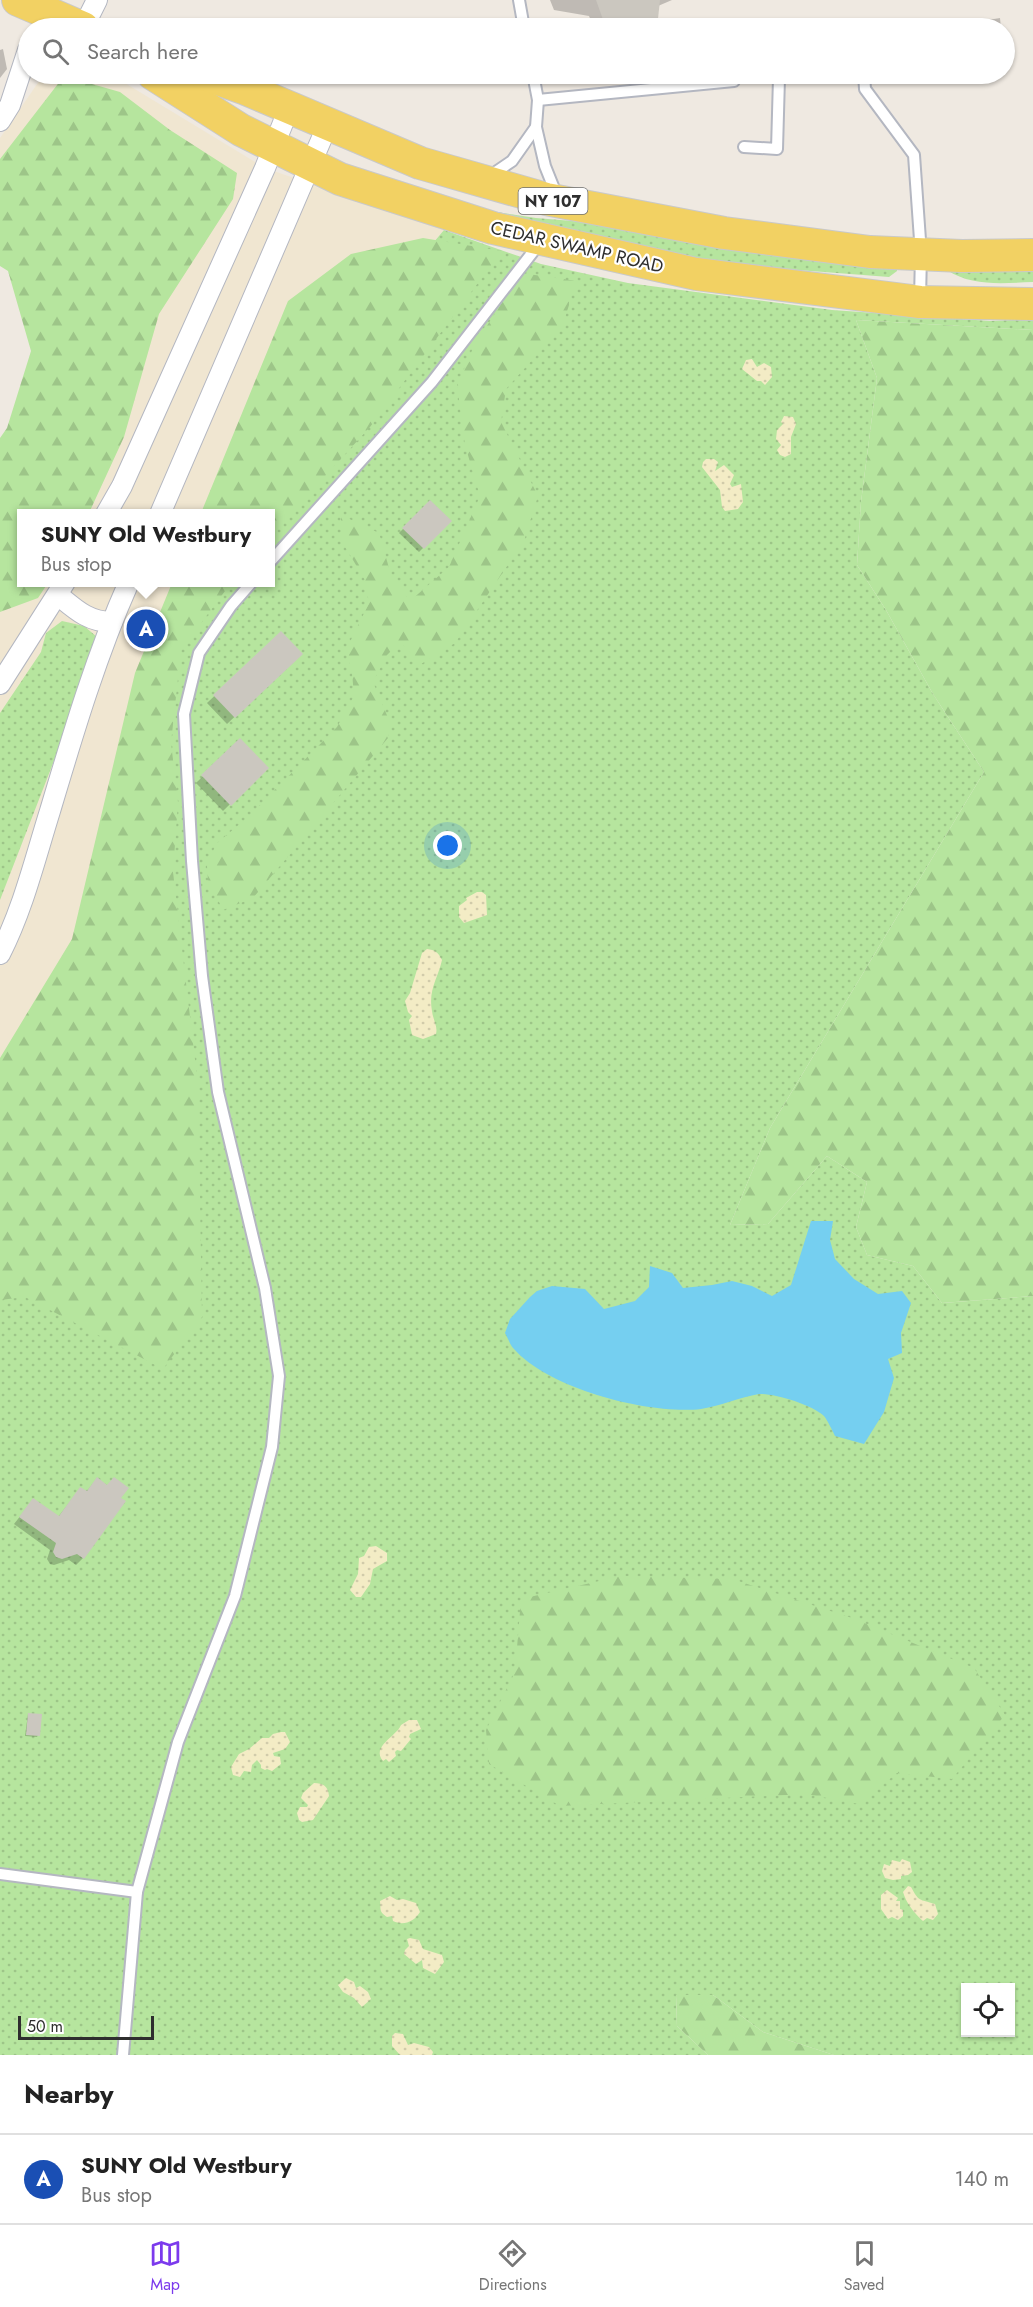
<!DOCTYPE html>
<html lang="en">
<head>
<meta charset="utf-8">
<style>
  :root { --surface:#fff; --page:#f6f6f6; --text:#222; --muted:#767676; --line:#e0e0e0; --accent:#7c3aed }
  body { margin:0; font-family:Jost,sans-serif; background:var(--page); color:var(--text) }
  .controls { position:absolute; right:18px; bottom:18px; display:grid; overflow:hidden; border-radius:0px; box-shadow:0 2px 4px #0004 }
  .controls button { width:54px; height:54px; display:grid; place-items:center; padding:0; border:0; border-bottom:2px solid var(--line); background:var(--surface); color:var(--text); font:30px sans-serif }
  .scale { position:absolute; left:18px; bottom:15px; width:136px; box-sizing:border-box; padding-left:6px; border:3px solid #2e2e2e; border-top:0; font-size:16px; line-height:21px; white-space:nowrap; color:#2e2e2e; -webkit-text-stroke:4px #fff; paint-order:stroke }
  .you { position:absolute; left:448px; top:846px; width:21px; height:21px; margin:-15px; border:4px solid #fff; border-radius:50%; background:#1a73e8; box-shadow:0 0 0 9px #1a73e833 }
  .badge { display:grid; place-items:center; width:39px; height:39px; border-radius:50%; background:var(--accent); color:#fff; font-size:20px; font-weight:700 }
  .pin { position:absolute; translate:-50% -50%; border:3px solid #fff; box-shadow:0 2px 6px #0006 }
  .popup { position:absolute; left:17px; top:509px; width:258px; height:78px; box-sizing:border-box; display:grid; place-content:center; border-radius:0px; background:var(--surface); filter:drop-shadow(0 2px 4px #0005); font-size:20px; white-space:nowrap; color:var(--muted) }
  .popup b { font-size:22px; color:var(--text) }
  .popup::after { content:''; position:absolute; left:50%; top:100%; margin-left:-12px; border:12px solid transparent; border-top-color:var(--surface) }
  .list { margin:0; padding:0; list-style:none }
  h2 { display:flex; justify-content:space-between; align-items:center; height:78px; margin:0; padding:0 24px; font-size:26px }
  h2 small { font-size:20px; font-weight:400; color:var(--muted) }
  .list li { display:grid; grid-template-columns:39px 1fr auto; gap:18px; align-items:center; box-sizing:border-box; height:90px; padding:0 24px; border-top:2px solid var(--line) }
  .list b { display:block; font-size:22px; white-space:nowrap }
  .list p { margin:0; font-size:20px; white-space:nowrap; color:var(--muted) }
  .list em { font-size:20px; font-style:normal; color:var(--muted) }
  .icon { flex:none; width:33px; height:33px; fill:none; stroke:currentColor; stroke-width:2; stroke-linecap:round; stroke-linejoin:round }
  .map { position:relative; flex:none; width:1033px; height:2055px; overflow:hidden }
  .search { position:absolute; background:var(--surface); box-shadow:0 2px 4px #0004; left:18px; right:18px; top:18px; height:66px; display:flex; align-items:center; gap:15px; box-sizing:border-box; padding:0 21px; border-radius:33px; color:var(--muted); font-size:22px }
  .sheet { height:168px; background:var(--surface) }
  nav { display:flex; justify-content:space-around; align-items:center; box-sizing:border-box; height:84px; border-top:2px solid var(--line); background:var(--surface); font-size:16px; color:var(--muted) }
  nav a { display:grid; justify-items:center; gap:3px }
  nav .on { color:var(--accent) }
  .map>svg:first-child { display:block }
  .education { fill:#f0e6d1 }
  .grass { fill:url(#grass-dots); fill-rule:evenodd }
  .forest { fill:url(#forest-firs) }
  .sand { fill:url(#sand-dots) }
  .water { fill:#75cff0 }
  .shadow { fill:#0003 }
  .building { fill:#cbc7bf }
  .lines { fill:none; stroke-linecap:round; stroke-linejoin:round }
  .service-casing { stroke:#b4b7c1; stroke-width:14 }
  .minor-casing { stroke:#b4b7c1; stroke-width:22 }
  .primary-casing { stroke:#c9c9c9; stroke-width:34 }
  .service { stroke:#fff; stroke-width:10 }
  .minor { stroke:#fff; stroke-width:20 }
  .primary { stroke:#f2d163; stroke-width:32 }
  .labels { text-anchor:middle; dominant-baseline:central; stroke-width:4.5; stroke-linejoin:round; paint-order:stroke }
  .shield { fill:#fff; stroke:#6d6d6d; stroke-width:1.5 }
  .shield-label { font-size:16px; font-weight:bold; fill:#2e2e2e }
  .street-label { font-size:18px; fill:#2e2e2e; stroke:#fff }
</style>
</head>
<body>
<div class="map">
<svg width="1033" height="2055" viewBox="0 0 1033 2055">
  <defs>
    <pattern id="grass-dots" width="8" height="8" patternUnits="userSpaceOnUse" patternTransform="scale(1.5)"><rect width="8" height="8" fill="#b6e59e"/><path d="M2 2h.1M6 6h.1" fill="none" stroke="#9dc588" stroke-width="1.8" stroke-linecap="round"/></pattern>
    <pattern id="forest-firs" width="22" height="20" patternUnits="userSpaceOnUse" patternTransform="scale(1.5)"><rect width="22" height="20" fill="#b6e59e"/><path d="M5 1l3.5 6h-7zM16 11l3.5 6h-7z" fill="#9dc588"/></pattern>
    <pattern id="sand-dots" width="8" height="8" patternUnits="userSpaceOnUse" patternTransform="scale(1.5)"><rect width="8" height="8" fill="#f3ecc5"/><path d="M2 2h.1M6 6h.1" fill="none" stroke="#d1cbaa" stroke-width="1.8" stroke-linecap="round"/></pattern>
  </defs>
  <rect width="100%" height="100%" fill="#efe9e1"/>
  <polygon class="education" points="44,74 110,74 265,168 444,230 351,341 263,513 21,514 21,582 213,583 0,1170 0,506 61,442 9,261 0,256 0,138"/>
  <g class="grass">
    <polygon points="490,211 536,218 633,226 897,268 897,271 889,277 680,261 487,212"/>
    <path d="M444,230L541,264L628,283L832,310L990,321L1033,319V330L856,320L877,378L861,502L857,565L886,610L933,694L984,772L770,1128L730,1225L768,1224L827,1156L867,1182L856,1227L867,1255L913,1266L942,1303L1033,1296V2055H834L763,2032L713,1995L676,1996L677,2026L708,2055H0V1170L165,648L213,583L270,582V514L351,341ZM966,1988H1010V2032H966Z"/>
    <path d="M1033,266V282C1004,283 972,287 947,270Z"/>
    <polygon points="62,621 84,626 97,637 95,655 0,900 0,713 41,652 46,633"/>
  </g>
  <g class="forest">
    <polygon points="64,76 120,92 170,130 237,173 233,199 159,314 124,437 89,513 21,514 21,582 48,583 38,598 0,612 0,438 7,428 31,351 8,271 0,266 0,159"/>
    <polygon points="423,238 502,251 370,427 271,535 270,514 201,513 288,301 351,254"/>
    <polygon points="521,273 584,282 569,294 569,305 562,327 506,389 501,422 538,496 524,541 455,643 421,664 400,642 387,655 373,682 391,725 388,738 253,898 223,910 208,880 207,866 216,844 248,817 337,727 354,696 352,672 346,650 369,603 365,580 341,540 341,515 379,533 391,575 410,601 449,567 480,496 465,445 457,385 474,346"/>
    <polygon points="856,320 1033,330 1033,1296 942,1303 913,1266 867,1255 856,1227 867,1182 827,1156 768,1224 730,1225 770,1128 984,772 933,694 886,610 857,565 861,502 877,378"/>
    <polygon points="172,583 231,583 181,650 171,743 178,802 173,872 198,1085 202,1317 163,1369 25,1297 0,1300 0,1058 72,939 135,673"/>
    <polygon points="621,1576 732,1579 852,1618 974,1668 1005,1715 952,1779 897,1773 859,1804 806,1794 560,1806 489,1764 486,1730 515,1672 521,1599"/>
    <polygon points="676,1995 713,1995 763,2032 834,2055 708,2055 677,2026"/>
  </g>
  <g class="sand">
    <polygon points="752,359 757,367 764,363 771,367 772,377 765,385 761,381 757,381 742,369 746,360"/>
    <polygon points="784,416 793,417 796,424 791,437 791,454 785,457 780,455 777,450 781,445 776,439 777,430 783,424 781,422"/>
    <polygon points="706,459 714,459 718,462 715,471 724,465 734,475 730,484 732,487 741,484 743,502 738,509 725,511 722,507 720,490 702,467 703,462"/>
    <polygon points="477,892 482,892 486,895 487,915 464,923 459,917 459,906 467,900 466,898"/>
    <path d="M427,949C435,950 438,952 442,960C438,978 428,990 432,1011C433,1020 438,1026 436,1034L423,1039L412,1035L409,1020L412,1016L408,1012L405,1001L410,993L422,953Z"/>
    <polygon points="376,1546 387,1553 387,1561 373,1569 370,1584 361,1597 356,1597 350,1590 358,1574 359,1558 364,1556 369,1547"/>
    <path d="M409,1720H417L421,1729L410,1734L409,1737L411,1739L401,1751L397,1750L395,1752L396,1756L389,1762L386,1759L383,1761C371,1746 396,1737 401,1725Z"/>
    <polygon points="281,1732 285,1732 290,1742 285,1749 273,1753 274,1756 280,1757 281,1764 272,1771 267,1769 265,1770 261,1768 261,1765 257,1760 252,1765 251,1772 244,1771 240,1777 233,1775 231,1767 239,1754 249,1749 262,1738 269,1738 273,1734"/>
    <path d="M314,1783C323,1783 328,1786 329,1796L313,1820L302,1822L299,1820L297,1813L300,1807H307L308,1805L301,1798L303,1793Z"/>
    <polygon points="902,1859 910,1862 912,1872 908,1875 901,1876 901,1879 893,1880 885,1878 882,1871 884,1864 890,1866 892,1860 900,1862"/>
    <path d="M908,1886L911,1887C919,1902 919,1899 935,1904L938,1914L933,1920L927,1918L923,1921C915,1914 906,1903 903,1892Z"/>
    <polygon points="887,1890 898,1898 896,1901 900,1901 900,1909 903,1910 903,1916 898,1920 892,1917 888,1919 881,1909 881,1895"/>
    <path d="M390,1896L397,1900L403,1899L416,1903L420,1912C414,1922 403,1926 393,1921L392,1916L387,1917C379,1911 381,1911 380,1901Z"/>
    <polygon points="410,1938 419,1940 423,1949 442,1955 444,1962 435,1974 423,1968 422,1960 416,1964 404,1954 405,1950 409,1946 407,1939"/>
    <polygon points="346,1978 354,1982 356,1988 360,1986 368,1992 371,1999 362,2007 354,1998 343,1992 338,1985"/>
    <polygon points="395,2033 403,2034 408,2045 414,2043 429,2047 433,2052 432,2055 400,2055 392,2046 392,2036"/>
  </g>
  <path class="water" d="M811,1221H833L830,1240L835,1259L854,1279L878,1294L902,1291L911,1303L901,1333L902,1353L888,1359L894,1378L884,1412L864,1444L835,1436C832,1430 828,1421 824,1416C813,1405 774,1393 759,1394C740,1397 721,1406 701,1409C650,1415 549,1389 514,1349C510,1345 508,1338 505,1333L510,1319L530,1297L537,1291L552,1286L585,1289L604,1309L635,1301L649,1287L650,1266L672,1273L683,1288L712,1285L732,1281L752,1286L772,1296L791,1285Z"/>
  <g class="shadow">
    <polygon points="550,0 672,0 658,6 655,28 594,28 589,16 554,10"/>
    <polygon points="1000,18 1001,28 958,28 982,25 988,20"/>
    <polygon points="3,49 7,69 0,78 0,50"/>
    <polygon points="1004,54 1007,69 1004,71"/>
    <polygon points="921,74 943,74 922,76"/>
    <polygon points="975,74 1002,74 1000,76 976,79"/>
    <polygon points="430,502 450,521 419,552 399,533"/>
    <polygon points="281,633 301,654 227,724 207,703"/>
    <polygon points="240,740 267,768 223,811 196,783"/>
    <polygon points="97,1479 119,1498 83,1558 76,1565 69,1560 54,1565 50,1564 47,1559 50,1550 14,1524 33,1500 58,1517 80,1489 86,1492"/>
    <polygon points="28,1714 38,1735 37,1737 25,1736"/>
  </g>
  <g class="building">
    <polygon points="596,0 660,0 657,28 606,28"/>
    <polygon points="430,500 452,521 424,549 402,528"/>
    <polygon points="281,631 303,654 235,718 213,695"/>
    <polygon points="240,738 269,768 231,806 201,775"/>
    <polygon points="97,1477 107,1485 114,1477 129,1488 121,1498 126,1501 84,1559 77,1554 62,1559 56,1557 53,1552 56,1543 19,1517 33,1498 59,1516 80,1487 87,1491"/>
    <polygon points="28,1713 42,1714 40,1736 26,1735"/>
  </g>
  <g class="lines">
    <g class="service-casing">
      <g id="service">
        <polyline points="519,0 524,28"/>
        <polyline points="533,74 538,100 536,127 545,166 557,196"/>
        <polyline points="864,74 865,89 914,155 921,254 920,299"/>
        <polyline points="538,100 734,81"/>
        <polyline points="744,147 777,149 779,78"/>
        <polyline points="490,176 512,161 536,127"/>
        <polyline points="270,562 432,382 539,244"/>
        <polyline points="0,1874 137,1892"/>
        <polyline points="123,2055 137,1892 178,1742 235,1596 272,1447 279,1376 265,1288 218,1092 202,976 192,861 184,714 199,653 231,606 252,582"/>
      </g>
    </g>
    <g class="minor-casing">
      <g id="minor">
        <polyline points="83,28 97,0"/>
        <polyline points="0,121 10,105 28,50"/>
        <polyline points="106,514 122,486 265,168 289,108"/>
        <polyline points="160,514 328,124"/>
        <path d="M58,595C75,609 88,622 112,622"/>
        <polyline points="0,684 65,582"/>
        <path d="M0,954C23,909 35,859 50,811C73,734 96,656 129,582"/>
      </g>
    </g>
    <g class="primary-casing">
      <g id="primary">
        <polyline points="18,0 83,28"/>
        <polyline points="153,74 241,130 340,179 493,228 696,274 920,302 1033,304"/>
        <polyline points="204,74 246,89 420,163 546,199 724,233 870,252 962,256 1033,255"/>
      </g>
    </g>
    <use href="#service" class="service"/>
    <use href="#minor" class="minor"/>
    <use href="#primary" class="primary"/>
  </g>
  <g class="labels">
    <rect class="shield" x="518.5" y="188" width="69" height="26" rx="4.5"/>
    <g class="shield-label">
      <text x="553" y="201">NY 107</text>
    </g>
    <g class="street-label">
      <text transform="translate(577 247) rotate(13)">CEDAR SWAMP ROAD</text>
    </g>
  </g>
</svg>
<div class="controls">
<button><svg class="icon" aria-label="locate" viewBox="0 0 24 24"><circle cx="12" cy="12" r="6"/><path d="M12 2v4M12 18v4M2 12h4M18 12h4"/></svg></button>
</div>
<div class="scale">50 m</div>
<div class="you"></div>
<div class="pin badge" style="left:146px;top:629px;background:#1a4fb4">A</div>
<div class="popup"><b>SUNY Old Westbury</b>Bus stop</div>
<div class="search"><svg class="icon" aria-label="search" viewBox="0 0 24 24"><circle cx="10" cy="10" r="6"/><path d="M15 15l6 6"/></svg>Search here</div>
</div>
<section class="sheet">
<h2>Nearby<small></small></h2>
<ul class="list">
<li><span class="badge" style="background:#1a4fb4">A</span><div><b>SUNY Old Westbury</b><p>Bus stop</p></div><em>140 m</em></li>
</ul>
</section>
<nav>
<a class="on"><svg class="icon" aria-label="map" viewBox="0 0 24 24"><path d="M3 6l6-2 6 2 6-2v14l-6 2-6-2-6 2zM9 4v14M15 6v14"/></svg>Map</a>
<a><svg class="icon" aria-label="directions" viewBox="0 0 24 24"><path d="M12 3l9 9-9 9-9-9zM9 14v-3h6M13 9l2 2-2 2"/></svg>Directions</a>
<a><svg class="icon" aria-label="saved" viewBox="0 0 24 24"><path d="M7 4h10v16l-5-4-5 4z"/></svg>Saved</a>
</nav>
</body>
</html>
